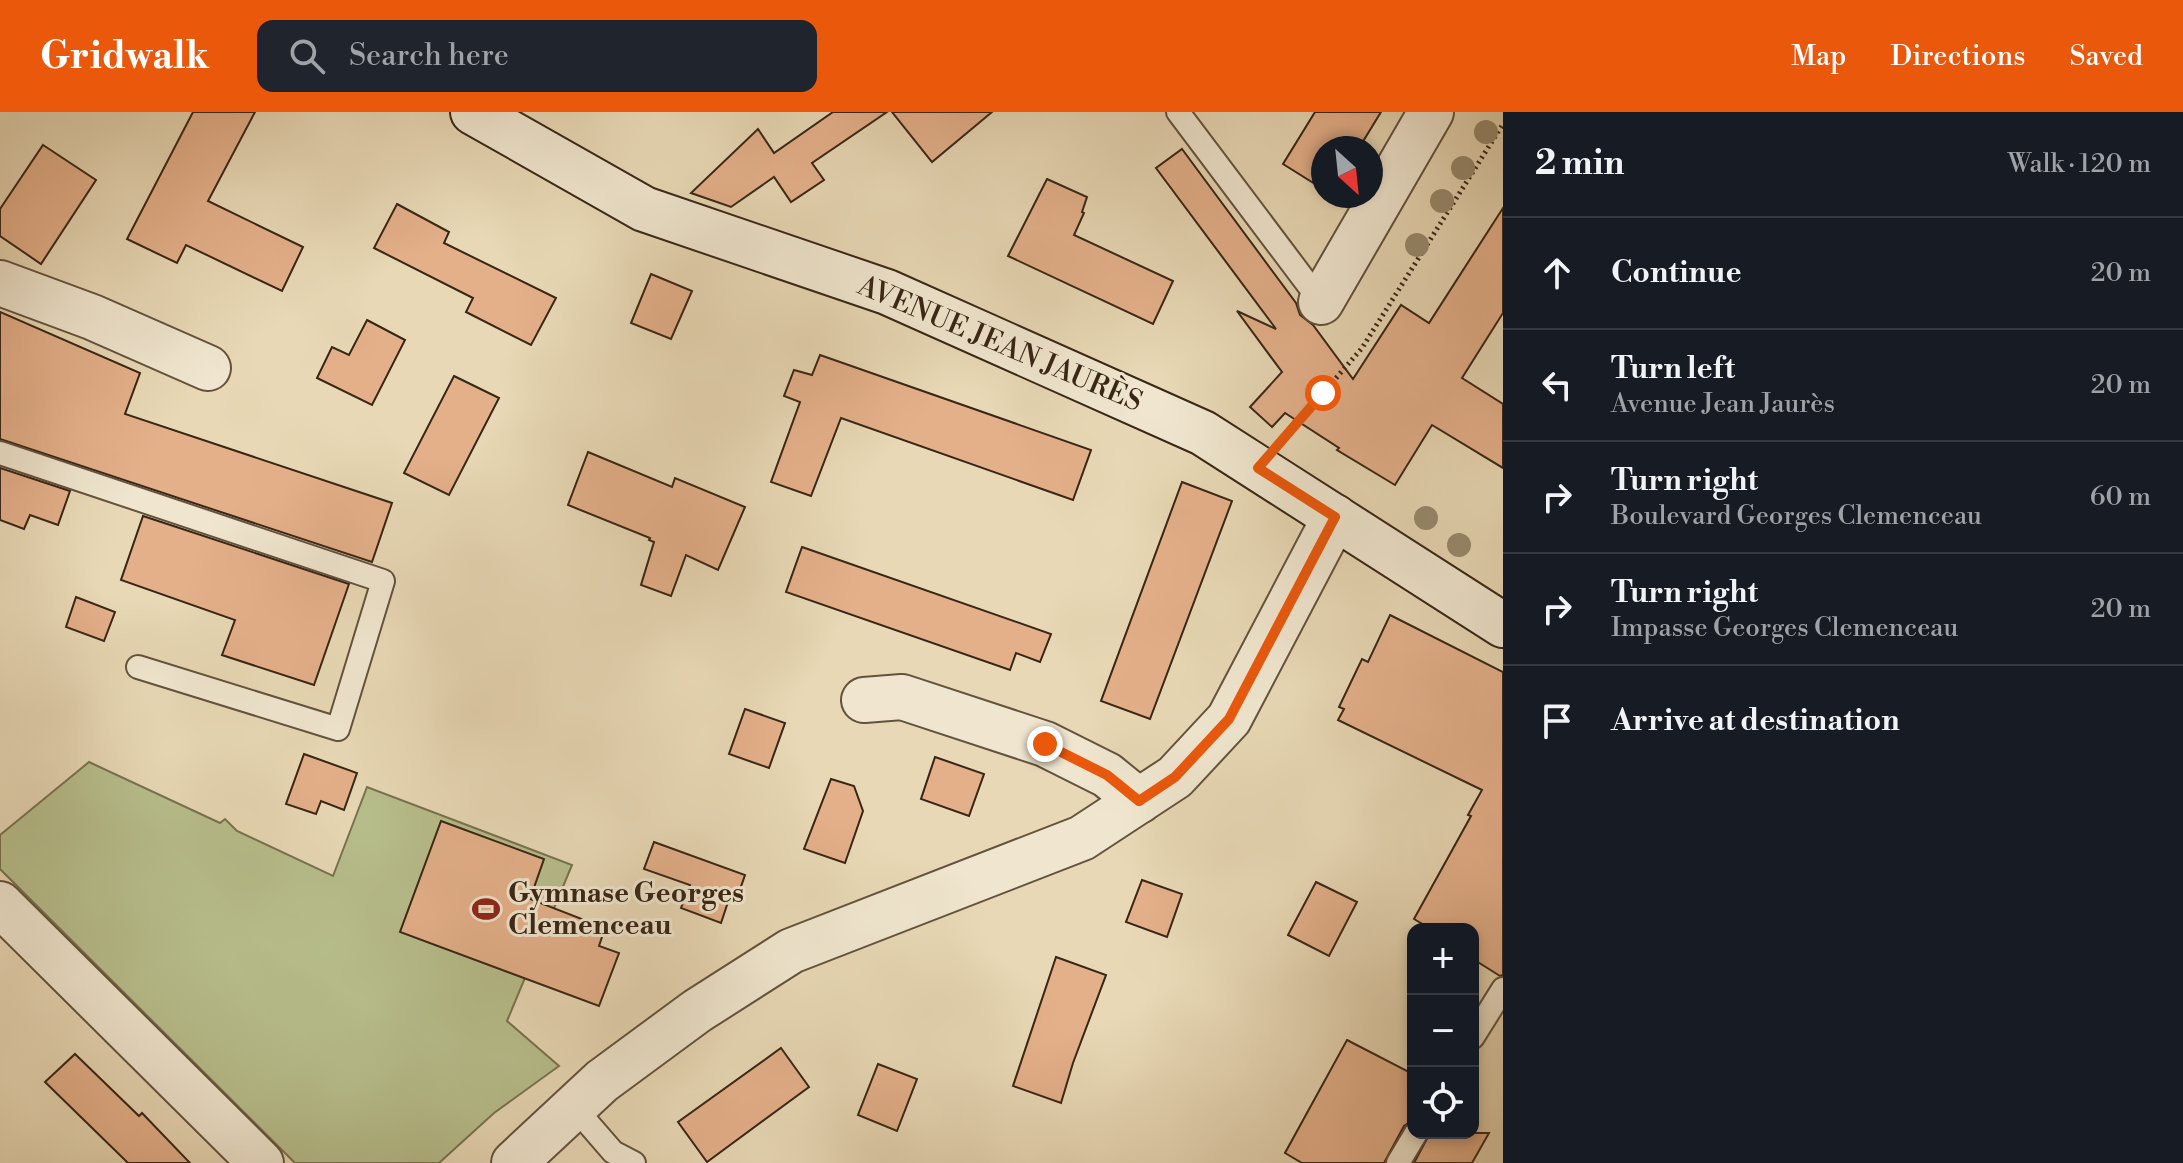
<!DOCTYPE html>
<html lang="en">
<head>
<meta charset="utf-8">
<style>
  :root { --surface:#171b24; --page:#20242c; --text:#f1f3f6; --muted:#9ea1a6; --line:#363941; --accent:#ea580c }
  body { margin:0; font-family:"Libre Bodoni",serif; background:var(--page); color:var(--text) }
  .controls { position:absolute; right:24px; bottom:24px; display:grid; overflow:hidden; border-radius:16px; box-shadow:0 4px 12px #0003 }
  .controls button { width:72px; height:72px; display:grid; place-items:center; padding:0; border:0; border-bottom:2px solid var(--line); background:var(--surface); color:var(--text); font:40px sans-serif }
  .compass { position:absolute; left:1311px; top:24px; width:72px; height:72px; border-radius:50%; background:var(--surface); box-shadow:0 4px 12px #0003; rotate:153deg }
  .stop { position:absolute; width:24px; height:24px; margin:-18px; border:6px solid #ea580c; border-radius:50%; background:#fff }
  .stop.end { background:#ea580c; border-color:#fff; box-shadow:0 2px 8px #0008 }
  .list { margin:0; padding:0; list-style:none }
  h2 { display:flex; justify-content:space-between; align-items:center; height:104px; margin:0; padding:0 32px; font-size:34px }
  h2 small { font-size:26px; font-weight:400; color:var(--muted) }
  .list li { display:grid; grid-template-columns:52px 1fr auto; gap:24px; align-items:center; box-sizing:border-box; height:112px; padding:0 32px; border-top:2px solid var(--line) }
  .list b { display:block; font-size:30px; white-space:nowrap }
  .list p { margin:0; font-size:26px; white-space:nowrap; color:var(--muted) }
  .list em { font-size:26px; font-style:normal; color:var(--muted) }
  .icon { flex:none; width:44px; height:44px; fill:none; stroke:currentColor; stroke-width:2; stroke-linecap:round; stroke-linejoin:round }
  .map { position:relative; flex:none; width:1503px; height:1051px; overflow:hidden }
  header { display:flex; align-items:center; gap:48px; box-sizing:border-box; height:112px; padding:0 40px; background:var(--accent); color:#fff }
  header strong { font-size:38px }
  nav { display:flex; gap:44px; margin-inline-start:auto; font-size:28px }
  .search { width:560px; height:72px; background:var(--page); display:flex; align-items:center; gap:20px; box-sizing:border-box; padding:0 28px; border-radius:16px; color:var(--muted); font-size:30px }
  main { display:flex }
  aside { flex:1; background:var(--surface) }
  .map>svg:first-child { display:block }
  .green { fill:#b7be8c; stroke:#777250; stroke-width:2 }
  .building { fill:#e4b08a; stroke:#372515; stroke-width:2 }
  .lines { fill:none; stroke-linecap:round; stroke-linejoin:round }
  .lane-casing { stroke:#63523d; stroke-width:26 }
  .street-casing { stroke:#63523d; stroke-width:48 }
  .secondary-casing { stroke:#372515; stroke-width:48 }
  .path { stroke:#372515; stroke-width:5; stroke-dasharray:2 4; stroke-linecap:butt }
  .lane { stroke:#f0e6cf; stroke-width:22 }
  .street { stroke:#f0e6cf; stroke-width:44 }
  .secondary { stroke:#f0e6cf; stroke-width:44 }
  .tree { fill:#988a6e }
  .route { stroke:#ea580c; stroke-width:10 }
  .labels { text-anchor:middle; dominant-baseline:central; stroke-width:6; stroke-linejoin:round; paint-order:stroke }
  .street-label { font-size:28px; fill:#372515; stroke:#f0e6cf }
  .poi-label { font-size:28px; font-weight:bold; fill:#372515; stroke:#f0e6cf; text-anchor:start }
</style>
</head>
<body>
<header>
<strong>Gridwalk</strong>
<div class="search"><svg class="icon" aria-label="search" viewBox="0 0 24 24"><circle cx="10" cy="10" r="6"/><path d="M15 15l6 6"/></svg>Search here</div>
<nav><a>Map</a><a>Directions</a><a>Saved</a></nav>
</header>
<main>
<div class="map">
<svg width="1503" height="1051" viewBox="0 0 1503 1051">
  <rect width="100%" height="100%" fill="#e8d8b5"/>
  <filter id="stains"><feTurbulence type="fractalNoise" baseFrequency=".0025" numOctaves="4"/><feColorMatrix values="0 0 0 0 .2 0 0 0 0 .09 0 0 0 0 .02 0 0 0 .5 -.17"/></filter>
  <radialGradient id="worn" r=".72"><stop offset=".6" stop-color="#630" stop-opacity="0"/><stop offset="1" stop-color="#630" stop-opacity=".3"/></radialGradient>
  <polygon class="green" points="89,650 220,711 225,707 237,719 333,764 367,675 572,753 507,909 559,954 494,1001 439,1051 295,1051 0,757 0,723"/>
  <g class="building">
    <polygon points="193,0 255,0 208,89 303,135 282,179 186,133 177,151 127,127"/>
    <polygon points="833,0 887,0 812,51 824,68 791,90 774,65 731,95 691,81 758,17 774,41"/>
    <polygon points="892,0 992,0 932,50"/>
    <polygon points="1315,0 1381,0 1359,36 1323,36 1323,77 1283,52"/>
    <polygon points="43,33 96,68 41,152 0,124 0,97"/>
    <polygon points="1182,37 1296,191 1300,203 1313,213 1353,267 1401,193 1429,211 1503,96 1503,201 1462,266 1503,292 1503,356 1432,313 1395,373 1337,338 1339,336 1285,301 1272,315 1250,295 1282,260 1237,199 1276,217 1156,56"/>
    <polygon points="1047,67 1087,85 1082,100 1084,101 1074,123 1173,169 1153,212 1008,144"/>
    <polygon points="397,92 449,120 444,131 556,186 531,233 466,200 473,186 374,136"/>
    <polygon points="651,162 692,179 671,227 631,211"/>
    <polygon points="0,200 140,261 125,302 392,391 372,450 0,327"/>
    <polygon points="367,208 405,228 372,293 317,266 332,235 349,243"/>
    <polygon points="820,243 1091,338 1073,388 841,306 811,384 771,370 800,290 784,284 794,258 812,263"/>
    <polygon points="454,264 499,286 449,383 404,361"/>
    <polygon points="588,340 672,375 675,366 745,395 718,458 686,443 671,484 641,473 654,430 649,428 650,426 568,393"/>
    <polygon points="0,356 70,379 58,413 30,403 24,417 0,408"/>
    <polygon points="1182,370 1232,389 1150,607 1101,589"/>
    <polygon points="143,404 349,472 314,573 222,543 235,508 121,468"/>
    <polygon points="802,435 1051,522 1040,550 1016,541 1010,558 786,480"/>
    <polygon points="76,485 115,500 104,529 66,515"/>
    <polygon points="1390,503 1503,560 1503,863 1500,864 1473,847 1473,817 1431,817 1414,807 1471,704 1468,703 1482,678 1338,608 1344,597 1339,595 1362,547 1368,550"/>
    <polygon points="745,597 785,611 769,656 729,642"/>
    <polygon points="304,642 357,661 344,698 321,689 316,702 286,692"/>
    <polygon points="935,645 984,662 969,704 921,687"/>
    <polygon points="831,667 854,674 863,699 845,751 804,737"/>
    <polygon points="441,709 544,747 530,787 605,816 599,834 619,841 599,894 400,820"/>
    <polygon points="654,730 745,763 736,789 729,787 721,811 681,796 690,773 644,757"/>
    <polygon points="1142,768 1182,782 1167,825 1126,810"/>
    <polygon points="1316,770 1357,790 1329,844 1288,823"/>
    <polygon points="1056,845 1106,863 1073,951 1061,991 1013,974"/>
    <polygon points="1347,928 1413,962 1413,1008 1404,1014 1384,1051 1302,1051 1285,1041"/>
    <polygon points="781,936 809,975 707,1050 678,1010"/>
    <polygon points="75,942 139,1004 142,1001 190,1051 128,1051 45,970"/>
    <polygon points="878,952 917,967 897,1019 858,1003"/>
    <polygon points="1430,1021 1489,1021 1472,1051 1414,1051"/>
  </g>
  <g class="lines">
    <g class="lane-casing">
      <g id="lane">
        <polyline points="1178,0 1321,190"/>
        <polyline points="0,341 383,469 338,617 138,555"/>
        <polyline points="1473,925 1503,877"/>
        <polyline points="574,995 613,1040 634,1051"/>
        <polyline points="1398,1051 1416,1021"/>
      </g>
    </g>
    <g class="street-casing">
      <g id="street">
        <polyline points="0,171 92,205 208,256"/>
        <polyline points="1321,190 1431,0"/>
        <polyline points="864,588 902,585 1045,632 1107,663 1139,689"/>
        <polyline points="0,792 261,1051"/>
        <polyline points="514,1051 602,969 697,899 791,839 1082,726 1175,665 1229,607 1335,405"/>
      </g>
    </g>
    <g class="secondary-casing">
      <polyline id="secondary" points="473,0 644,97 887,180 1203,321 1503,513"/>
    </g>
    <polyline class="path" points="1285,325 1362,236 1503,12"/>
    <use href="#lane" class="lane"/>
    <use href="#street" class="street"/>
    <use href="#secondary" class="secondary"/>
  </g>
  <g class="tree">
    <circle cx="1486" cy="20" r="12"/>
    <circle cx="1463" cy="56" r="12"/>
    <circle cx="1442" cy="89" r="12"/>
    <circle cx="1417" cy="133" r="12"/>
    <circle cx="1426" cy="406" r="12"/>
    <circle cx="1459" cy="433" r="12"/>
  </g>
  <g class="lines">
    <polyline class="route" points="1045,632 1107,663 1139,689 1175,665 1229,607 1335,405 1258,356 1323,281"/>
  </g>
  <defs>
    <g id="stadium-bare" transform="scale(2.16)"><path d="M0-5a6.5 5 0 1 0 0 10a6.5 5 0 1 0 0-10ZM-3.5-1.8h7v3.6h-7Z" fill="#8f2418" stroke="#f0e6cf" stroke-width="2.5" paint-order="stroke"/></g>
  </defs>
  <g fill-rule="evenodd">
    <use href="#stadium-bare" x="486" y="797"/>
  </g>
  <g class="labels">
    <g class="street-label">
      <text transform="translate(1000 232) rotate(23)">AVENUE JEAN JAURÈS</text>
    </g>
    <g class="poi-label">
      <text x="508" y="781">Gymnase Georges<tspan x="508" dy="32">Clemenceau</tspan></text>
    </g>
  </g>
  <rect width="100%" height="100%" filter="url(#stains)"/>
  <rect width="100%" height="100%" fill="url(#worn)"/>
</svg>
<div class="controls">
<button>+</button>
<button>−</button>
<button><svg class="icon" aria-label="locate" viewBox="0 0 24 24"><circle cx="12" cy="12" r="6"/><path d="M12 2v4M12 18v4M2 12h4M18 12h4"/></svg></button>
</div>
<svg class="compass" viewBox="-18 -18 36 36"><path d="M0-13l5 13h-10z" fill="#e53935"/><path d="M0 13l5-13h-10z" fill="#9ea1a6"/></svg>
<div class="stop" style="left:1323px;top:281px"></div>
<div class="stop end" style="left:1045px;top:632px"></div>
</div>
<aside>
<h2>2 min<small>Walk · 120 m</small></h2>
<ul class="list">
<li><svg class="icon" aria-label="ahead" viewBox="0 0 24 24"><path d="M12 20V5M6 11l6-6 6 6"/></svg><div><b>Continue</b></div><em>20 m</em></li>
<li><svg class="icon" aria-label="left" viewBox="0 0 24 24"><path d="M17 20v-9H6M10 6l-5 5 5 5"/></svg><div><b>Turn left</b><p>Avenue Jean Jaurès</p></div><em>20 m</em></li>
<li><svg class="icon" aria-label="right" viewBox="0 0 24 24"><path d="M7 20v-9h11M14 6l5 5-5 5"/></svg><div><b>Turn right</b><p>Boulevard Georges Clemenceau</p></div><em>60 m</em></li>
<li><svg class="icon" aria-label="right" viewBox="0 0 24 24"><path d="M7 20v-9h11M14 6l5 5-5 5"/></svg><div><b>Turn right</b><p>Impasse Georges Clemenceau</p></div><em>20 m</em></li>
<li><svg class="icon" aria-label="arrive" viewBox="0 0 24 24"><path d="M6 21V4h12l-3 4 3 4H6"/></svg><div><b>Arrive at destination</b></div></li>
</ul>
</aside>
</main>
</body>
</html>
